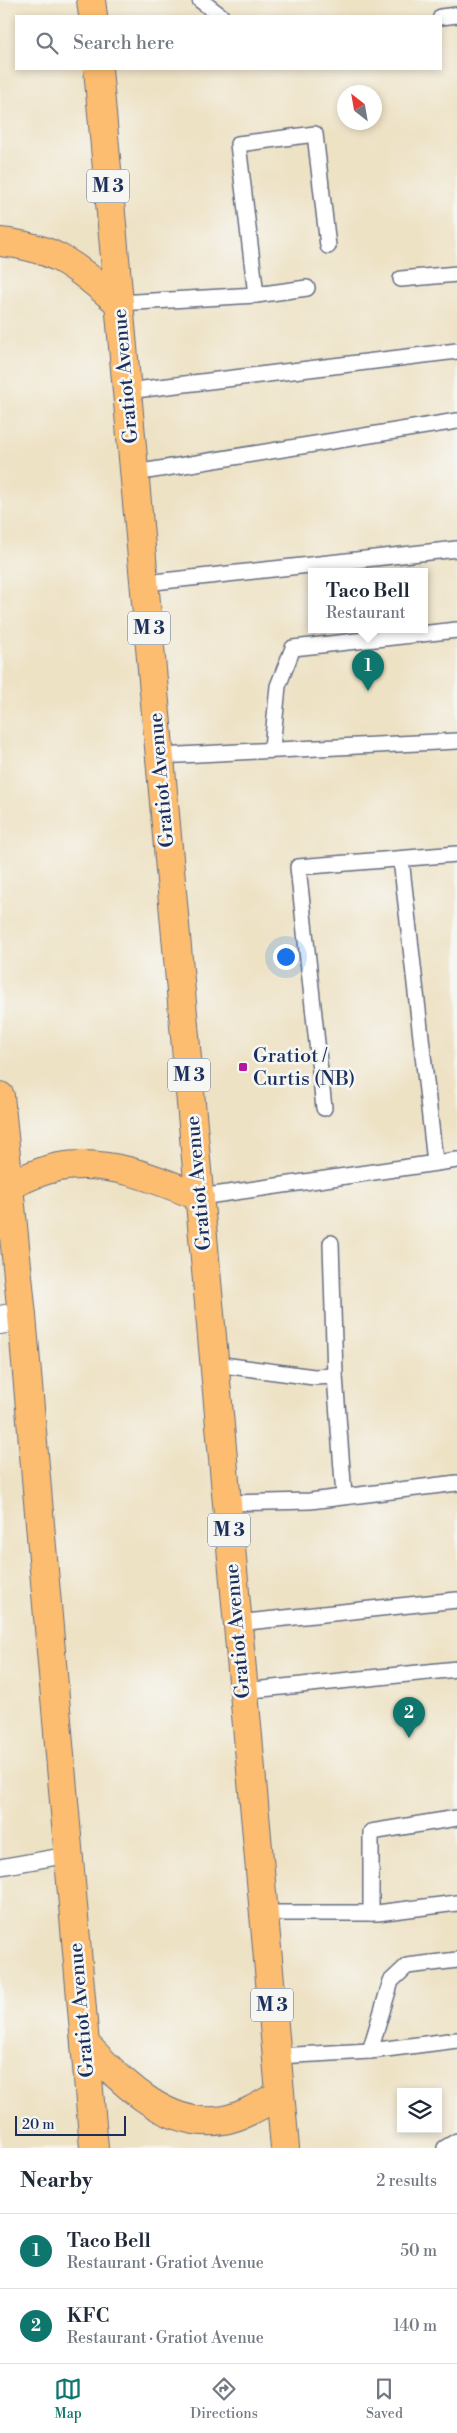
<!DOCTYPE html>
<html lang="en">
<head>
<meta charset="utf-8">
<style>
  :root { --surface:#fff; --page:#f2f2f3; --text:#1f2937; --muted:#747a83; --line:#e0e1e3; --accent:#0f766e }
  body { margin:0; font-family:"Libre Bodoni",serif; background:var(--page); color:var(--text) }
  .controls { position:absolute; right:15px; bottom:15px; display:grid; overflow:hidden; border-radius:0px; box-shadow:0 2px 8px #0003 }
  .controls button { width:45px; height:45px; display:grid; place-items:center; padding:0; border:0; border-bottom:1px solid var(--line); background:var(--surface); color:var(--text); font:25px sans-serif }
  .compass { position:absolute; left:337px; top:85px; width:45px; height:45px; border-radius:50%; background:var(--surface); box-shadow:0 2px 8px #0003; rotate:329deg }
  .scale { position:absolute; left:15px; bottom:12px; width:111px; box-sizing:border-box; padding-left:5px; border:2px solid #1b2f5e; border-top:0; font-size:14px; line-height:18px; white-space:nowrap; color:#1b2f5e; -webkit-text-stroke:4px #f6f6f2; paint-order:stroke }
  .you { position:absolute; left:285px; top:956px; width:18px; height:18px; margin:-12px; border:4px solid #fff; border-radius:50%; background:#1a73e8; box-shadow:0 0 0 8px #1a73e833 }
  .badge { display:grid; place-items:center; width:32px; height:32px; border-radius:50%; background:var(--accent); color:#fff; font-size:16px; font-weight:700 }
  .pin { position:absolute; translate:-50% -41px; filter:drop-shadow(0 1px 2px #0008) }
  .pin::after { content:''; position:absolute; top:26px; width:18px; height:15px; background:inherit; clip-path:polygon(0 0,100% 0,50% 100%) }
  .popup { position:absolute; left:308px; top:568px; width:120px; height:65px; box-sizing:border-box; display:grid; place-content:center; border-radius:0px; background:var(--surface); filter:drop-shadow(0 1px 4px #0005); font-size:16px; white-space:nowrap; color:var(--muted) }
  .popup b { font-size:19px; color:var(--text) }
  .popup::after { content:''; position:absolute; left:50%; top:100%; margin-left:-10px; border:10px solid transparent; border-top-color:var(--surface) }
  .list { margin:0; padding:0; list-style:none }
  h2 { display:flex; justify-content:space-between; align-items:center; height:65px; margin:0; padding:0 20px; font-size:21px }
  h2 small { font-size:16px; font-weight:400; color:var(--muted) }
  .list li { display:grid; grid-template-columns:32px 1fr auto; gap:15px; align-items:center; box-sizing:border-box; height:75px; padding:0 20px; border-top:1px solid var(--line) }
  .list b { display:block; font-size:19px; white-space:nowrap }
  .list p { margin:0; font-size:16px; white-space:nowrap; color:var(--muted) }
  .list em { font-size:16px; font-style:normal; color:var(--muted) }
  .icon { flex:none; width:28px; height:28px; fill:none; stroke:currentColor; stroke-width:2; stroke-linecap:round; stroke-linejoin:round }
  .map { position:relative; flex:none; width:457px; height:2148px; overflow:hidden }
  .search { position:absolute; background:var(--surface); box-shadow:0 2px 8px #0003; left:15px; right:15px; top:15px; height:55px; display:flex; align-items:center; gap:12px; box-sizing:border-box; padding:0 18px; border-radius:0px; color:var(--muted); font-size:19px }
  .sheet { height:215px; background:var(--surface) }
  nav { display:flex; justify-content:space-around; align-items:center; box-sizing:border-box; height:70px; border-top:1px solid var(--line); background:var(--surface); font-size:14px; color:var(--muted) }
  nav a { display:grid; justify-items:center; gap:2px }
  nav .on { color:var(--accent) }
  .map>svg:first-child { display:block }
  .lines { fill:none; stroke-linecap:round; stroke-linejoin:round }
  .lane-casing { stroke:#656e82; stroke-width:18 }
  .street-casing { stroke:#656e82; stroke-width:30 }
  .primary-casing { stroke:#656e82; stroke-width:30 }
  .lane { stroke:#fff; stroke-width:15 }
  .street { stroke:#fff; stroke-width:28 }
  .primary { stroke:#fcbd6f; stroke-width:28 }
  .poi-dot { fill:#b5179e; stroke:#f6f6f2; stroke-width:2 }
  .labels { text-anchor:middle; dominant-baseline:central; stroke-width:5; stroke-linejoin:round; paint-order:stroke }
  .shield { fill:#f6f6f2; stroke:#5d6b8a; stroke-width:1 }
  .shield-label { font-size:19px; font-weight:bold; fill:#1b2f5e }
  .street-label { font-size:20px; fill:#1b2f5e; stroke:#f6f6f2 }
  .poi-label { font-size:20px; fill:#1b2f5e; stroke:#f6f6f2; text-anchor:start }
</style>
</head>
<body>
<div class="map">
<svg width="457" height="2148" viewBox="0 0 457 2148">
  <rect width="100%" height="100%" fill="#f6f6f2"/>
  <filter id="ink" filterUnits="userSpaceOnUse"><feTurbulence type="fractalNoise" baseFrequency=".02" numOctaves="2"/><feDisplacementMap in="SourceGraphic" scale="10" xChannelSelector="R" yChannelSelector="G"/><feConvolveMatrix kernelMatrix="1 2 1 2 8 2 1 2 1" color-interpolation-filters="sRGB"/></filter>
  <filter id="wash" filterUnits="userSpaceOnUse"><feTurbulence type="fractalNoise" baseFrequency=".0096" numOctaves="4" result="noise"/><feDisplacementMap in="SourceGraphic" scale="20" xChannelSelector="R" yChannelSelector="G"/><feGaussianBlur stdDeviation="1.12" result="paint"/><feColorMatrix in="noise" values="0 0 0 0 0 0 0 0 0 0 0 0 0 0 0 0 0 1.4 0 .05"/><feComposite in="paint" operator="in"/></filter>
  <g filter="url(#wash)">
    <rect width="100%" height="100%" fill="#eee2c5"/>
  </g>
  <g filter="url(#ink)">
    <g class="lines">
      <g class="lane-casing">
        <g id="lane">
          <polyline points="200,0 221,16"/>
          <polyline points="441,17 457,15"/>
          <polyline points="401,279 457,274"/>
          <polyline points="256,295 307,288"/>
          <polyline points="119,303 256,295 238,144 315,134 328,246"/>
          <polyline points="127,391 457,351"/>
          <polyline points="135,473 457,421"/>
          <polyline points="145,583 457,549"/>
          <polyline points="272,748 278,686 293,648 457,630"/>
          <polyline points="160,756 457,741"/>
          <polyline points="401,859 435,1162"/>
          <polyline points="324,1108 298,867 457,854"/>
          <polyline points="200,1197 457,1160"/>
          <polyline points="331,1243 335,1376"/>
          <polyline points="215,1364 314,1377 335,1376 344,1496"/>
          <polyline points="226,1503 310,1501 457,1483"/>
          <polyline points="237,1623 457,1600"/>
          <polyline points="243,1691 457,1669"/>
          <polyline points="0,1867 68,1855"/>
          <polyline points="265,1913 377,1913 457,1903"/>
          <polyline points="371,1913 371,1832 457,1818"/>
          <polyline points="370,2051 391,1981 407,1966 457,1960"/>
          <polyline points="277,2056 370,2051 457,2040"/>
          <polyline points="445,2148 457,2141"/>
        </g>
      </g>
      <g class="street-casing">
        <polyline id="street" points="0,1320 22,1316"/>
      </g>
      <g class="primary-casing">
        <g id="primary">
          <polyline points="91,0 93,16"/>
          <polyline points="98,69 285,2148"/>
          <path d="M0,242C57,247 77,268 119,303"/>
          <polyline points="0,1096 22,1316 94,2148"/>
          <path d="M9,1186C25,1178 42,1170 59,1167C108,1158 156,1179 200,1197"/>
          <path d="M85,2044C121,2080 166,2130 224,2120C244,2116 263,2104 280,2094"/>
        </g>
      </g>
      <use href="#lane" class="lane"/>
      <use href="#street" class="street"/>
      <use href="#primary" class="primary"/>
    </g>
  </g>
  <rect class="poi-dot" x="238" y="1062" width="10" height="10" rx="2.5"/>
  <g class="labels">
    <g class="shield">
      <rect x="87" y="169.5" width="42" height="33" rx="4"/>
      <rect x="128" y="611.5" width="42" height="33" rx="4"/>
      <rect x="168" y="1058.5" width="42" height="33" rx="4"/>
      <rect x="208" y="1513.5" width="42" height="33" rx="4"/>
      <rect x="251" y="1988.5" width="42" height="33" rx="4"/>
    </g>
    <g class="shield-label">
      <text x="108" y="186">M 3</text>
      <text x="149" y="628">M 3</text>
      <text x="189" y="1075">M 3</text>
      <text x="229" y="1530">M 3</text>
      <text x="272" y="2005">M 3</text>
    </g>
    <g class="street-label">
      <text transform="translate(126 376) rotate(-95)">Gratiot Avenue</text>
      <text transform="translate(162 780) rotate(-95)">Gratiot Avenue</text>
      <text transform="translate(199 1183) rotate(-95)">Gratiot Avenue</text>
      <text transform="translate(238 1631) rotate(-95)">Gratiot Avenue</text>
      <text transform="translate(82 2010) rotate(-95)">Gratiot Avenue</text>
    </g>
    <g class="poi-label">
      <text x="253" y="1056">Gratiot /<tspan x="253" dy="23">Curtis (NB)</tspan></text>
    </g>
  </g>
</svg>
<div class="controls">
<button><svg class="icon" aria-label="layers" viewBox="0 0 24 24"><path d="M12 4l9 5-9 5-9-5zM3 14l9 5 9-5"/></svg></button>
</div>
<svg class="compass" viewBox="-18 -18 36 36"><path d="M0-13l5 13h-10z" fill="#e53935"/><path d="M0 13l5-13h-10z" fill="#747a83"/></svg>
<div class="scale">20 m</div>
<div class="you"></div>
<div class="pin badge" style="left:368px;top:691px">1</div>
<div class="popup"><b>Taco Bell</b>Restaurant</div>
<div class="pin badge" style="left:409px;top:1738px">2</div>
<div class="search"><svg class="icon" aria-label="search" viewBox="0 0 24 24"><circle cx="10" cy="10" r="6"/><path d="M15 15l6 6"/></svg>Search here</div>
</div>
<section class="sheet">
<h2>Nearby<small>2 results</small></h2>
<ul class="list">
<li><span class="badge">1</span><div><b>Taco Bell</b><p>Restaurant · Gratiot Avenue</p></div><em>50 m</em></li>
<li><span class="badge">2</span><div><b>KFC</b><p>Restaurant · Gratiot Avenue</p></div><em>140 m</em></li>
</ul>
</section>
<nav>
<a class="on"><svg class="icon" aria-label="map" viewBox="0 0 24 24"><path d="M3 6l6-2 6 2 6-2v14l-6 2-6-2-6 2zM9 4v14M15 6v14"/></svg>Map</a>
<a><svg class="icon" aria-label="directions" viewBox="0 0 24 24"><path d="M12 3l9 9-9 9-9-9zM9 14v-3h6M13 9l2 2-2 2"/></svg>Directions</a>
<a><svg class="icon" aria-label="saved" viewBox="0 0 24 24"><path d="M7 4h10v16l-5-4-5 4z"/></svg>Saved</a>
</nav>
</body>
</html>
